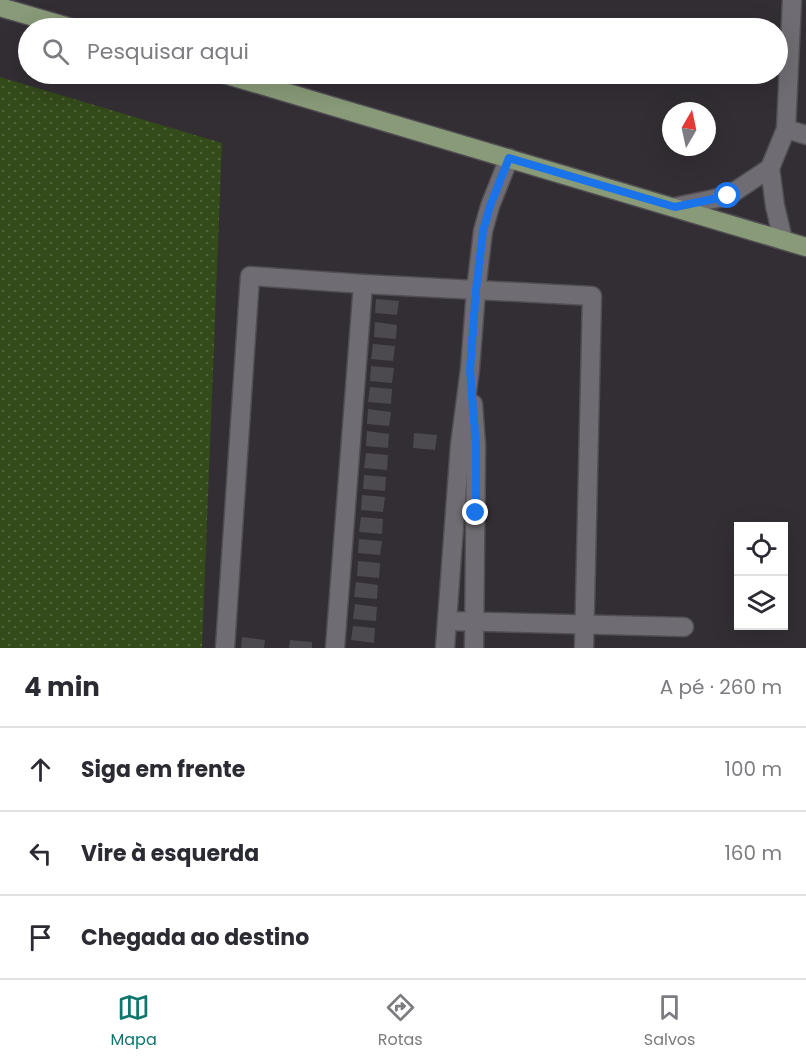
<!DOCTYPE html>
<html lang="pt">
<head>
<meta charset="utf-8">
<style>
  :root { --surface:#fff; --page:#f2f2f3; --text:#2b2b33; --muted:#7c7c81; --line:#e1e1e2; --accent:#0f766e }
  body { margin:0; font-family:Poppins,sans-serif; background:var(--page); color:var(--text) }
  .controls { position:absolute; right:18px; bottom:18px; display:grid; overflow:hidden; border-radius:0px; box-shadow:0 6px 24px #0002 }
  .controls button { width:54px; height:54px; display:grid; place-items:center; padding:0; border:0; border-bottom:2px solid var(--line); background:var(--surface); color:var(--text); font:30px sans-serif }
  .compass { position:absolute; left:662px; top:102px; width:54px; height:54px; border-radius:50%; background:var(--surface); box-shadow:0 6px 24px #0002; rotate:9deg }
  .stop { position:absolute; width:18px; height:18px; margin:-14px; border:4px solid #1a73e8; border-radius:50%; background:#fff }
  .stop.end { background:#1a73e8; border-color:#fff; box-shadow:0 2px 6px #0008 }
  .list { margin:0; padding:0; list-style:none }
  h2 { display:flex; justify-content:space-between; align-items:center; height:78px; margin:0; padding:0 24px; font-size:26px }
  h2 small { font-size:20px; font-weight:400; color:var(--muted) }
  .list li { display:grid; grid-template-columns:39px 1fr auto; gap:18px; align-items:center; box-sizing:border-box; height:84px; padding:0 24px; border-top:2px solid var(--line) }
  .list b { display:block; font-size:22px; white-space:nowrap }
  .list em { font-size:20px; font-style:normal; color:var(--muted) }
  .icon { flex:none; width:33px; height:33px; fill:none; stroke:currentColor; stroke-width:2; stroke-linecap:round; stroke-linejoin:round }
  .map { position:relative; flex:none; width:806px; height:648px; overflow:hidden }
  .search { position:absolute; background:var(--surface); box-shadow:0 6px 24px #0002; left:18px; right:18px; top:18px; height:66px; display:flex; align-items:center; gap:15px; box-sizing:border-box; padding:0 21px; border-radius:33px; color:var(--muted); font-size:22px }
  .sheet { height:330px; background:var(--surface) }
  nav { display:flex; justify-content:space-around; align-items:center; box-sizing:border-box; height:84px; border-top:2px solid var(--line); background:var(--surface); font-size:16px; color:var(--muted) }
  nav a { display:grid; justify-items:center; gap:3px }
  nav .on { color:var(--accent) }
  .map>svg:first-child { display:block }
  .grass { fill:url(#grass-dots) }
  .building { fill:#4c494f }
  .lines { fill:none; stroke-linecap:round; stroke-linejoin:round }
  .minor-casing { stroke:#504d53; stroke-width:21 }
  .major-casing { stroke:#504d53; stroke-width:21 }
  .minor { stroke:#706c73; stroke-width:18 }
  .major { stroke:#889a77; stroke-width:18 }
  .route { stroke:#1a73e8; stroke-width:8 }
</style>
</head>
<body>
<div class="map">
<svg width="806" height="648" viewBox="0 0 806 648">
  <defs>
    <pattern id="grass-dots" width="8" height="8" patternUnits="userSpaceOnUse" patternTransform="scale(1.5)"><rect width="8" height="8" fill="#334a19"/><path d="M2 2h.1M6 6h.1" fill="none" stroke="#51643b" stroke-width="1.8" stroke-linecap="round"/></pattern>
  </defs>
  <rect width="100%" height="100%" fill="#322e34"/>
  <polygon class="grass" points="0,77 222,143 202,648 0,648"/>
  <g class="building">
    <polygon points="376,299 399,301 397,315 375,313"/>
    <polygon points="375,322 397,325 396,339 374,337"/>
    <polygon points="373,344 395,346 393,361 371,359"/>
    <polygon points="371,366 394,368 392,383 370,381"/>
    <polygon points="370,387 392,389 391,404 368,402"/>
    <polygon points="368,409 391,412 389,426 367,424"/>
    <polygon points="367,431 389,434 388,448 366,446"/>
    <polygon points="414,433 437,435 435,450 413,448"/>
    <polygon points="366,453 388,455 387,470 364,468"/>
    <polygon points="364,475 386,477 385,491 363,489"/>
    <polygon points="362,495 385,497 383,512 361,510"/>
    <polygon points="361,517 383,519 382,534 359,532"/>
    <polygon points="359,539 382,541 380,555 358,553"/>
    <polygon points="358,561 380,563 379,578 357,576"/>
    <polygon points="356,582 378,585 377,599 354,597"/>
    <polygon points="355,604 377,607 376,621 353,619"/>
    <polygon points="353,626 375,628 374,643 351,640"/>
    <polygon points="242,637 265,640 264,648 241,648"/>
    <polygon points="290,640 312,642 312,648 289,648"/>
  </g>
  <g class="lines">
    <g class="minor-casing">
      <g id="minor">
        <polyline points="786,129 806,135"/>
        <polyline points="675,207 728,196 770,168"/>
        <polyline points="783,240 775,206 770,168 786,129 792,0"/>
        <polyline points="473,404 476,445 474,648"/>
        <polyline points="447,621 684,627"/>
        <polyline points="225,648 250,276 363,284 592,296 584,648"/>
        <polyline points="335,648 363,284"/>
        <polyline points="445,648 460,445 470,369 476,290 483,231 490,206 509,158"/>
      </g>
    </g>
    <g class="major-casing">
      <g id="major">
        <polyline points="0,7 72,28"/>
        <polyline points="224,74 806,247"/>
      </g>
    </g>
    <use href="#minor" class="minor"/>
    <use href="#major" class="major"/>
  </g>
  <g class="lines">
    <polyline class="route" points="476,513 476,445 470,369 476,290 483,231 490,206 509,158 675,207 728,196"/>
  </g>
</svg>
<div class="controls">
<button><svg class="icon" aria-label="locate" viewBox="0 0 24 24"><circle cx="12" cy="12" r="6"/><path d="M12 2v4M12 18v4M2 12h4M18 12h4"/></svg></button>
<button><svg class="icon" aria-label="layers" viewBox="0 0 24 24"><path d="M12 4l9 5-9 5-9-5zM3 14l9 5 9-5"/></svg></button>
</div>
<svg class="compass" viewBox="-18 -18 36 36"><path d="M0-13l5 13h-10z" fill="#e53935"/><path d="M0 13l5-13h-10z" fill="#7c7c81"/></svg>
<div class="stop" style="left:728px;top:196px"></div>
<div class="stop end" style="left:476px;top:513px"></div>
<div class="search"><svg class="icon" aria-label="search" viewBox="0 0 24 24"><circle cx="10" cy="10" r="6"/><path d="M15 15l6 6"/></svg>Pesquisar aqui</div>
</div>
<section class="sheet">
<h2>4 min<small>A pé · 260 m</small></h2>
<ul class="list">
<li><svg class="icon" aria-label="ahead" viewBox="0 0 24 24"><path d="M12 20V5M6 11l6-6 6 6"/></svg><div><b>Siga em frente</b></div><em>100 m</em></li>
<li><svg class="icon" aria-label="left" viewBox="0 0 24 24"><path d="M17 20v-9H6M10 6l-5 5 5 5"/></svg><div><b>Vire à esquerda</b></div><em>160 m</em></li>
<li><svg class="icon" aria-label="arrive" viewBox="0 0 24 24"><path d="M6 21V4h12l-3 4 3 4H6"/></svg><div><b>Chegada ao destino</b></div></li>
</ul>
</section>
<nav>
<a class="on"><svg class="icon" aria-label="map" viewBox="0 0 24 24"><path d="M3 6l6-2 6 2 6-2v14l-6 2-6-2-6 2zM9 4v14M15 6v14"/></svg>Mapa</a>
<a><svg class="icon" aria-label="directions" viewBox="0 0 24 24"><path d="M12 3l9 9-9 9-9-9zM9 14v-3h6M13 9l2 2-2 2"/></svg>Rotas</a>
<a><svg class="icon" aria-label="saved" viewBox="0 0 24 24"><path d="M7 4h10v16l-5-4-5 4z"/></svg>Salvos</a>
</nav>
</body>
</html>
